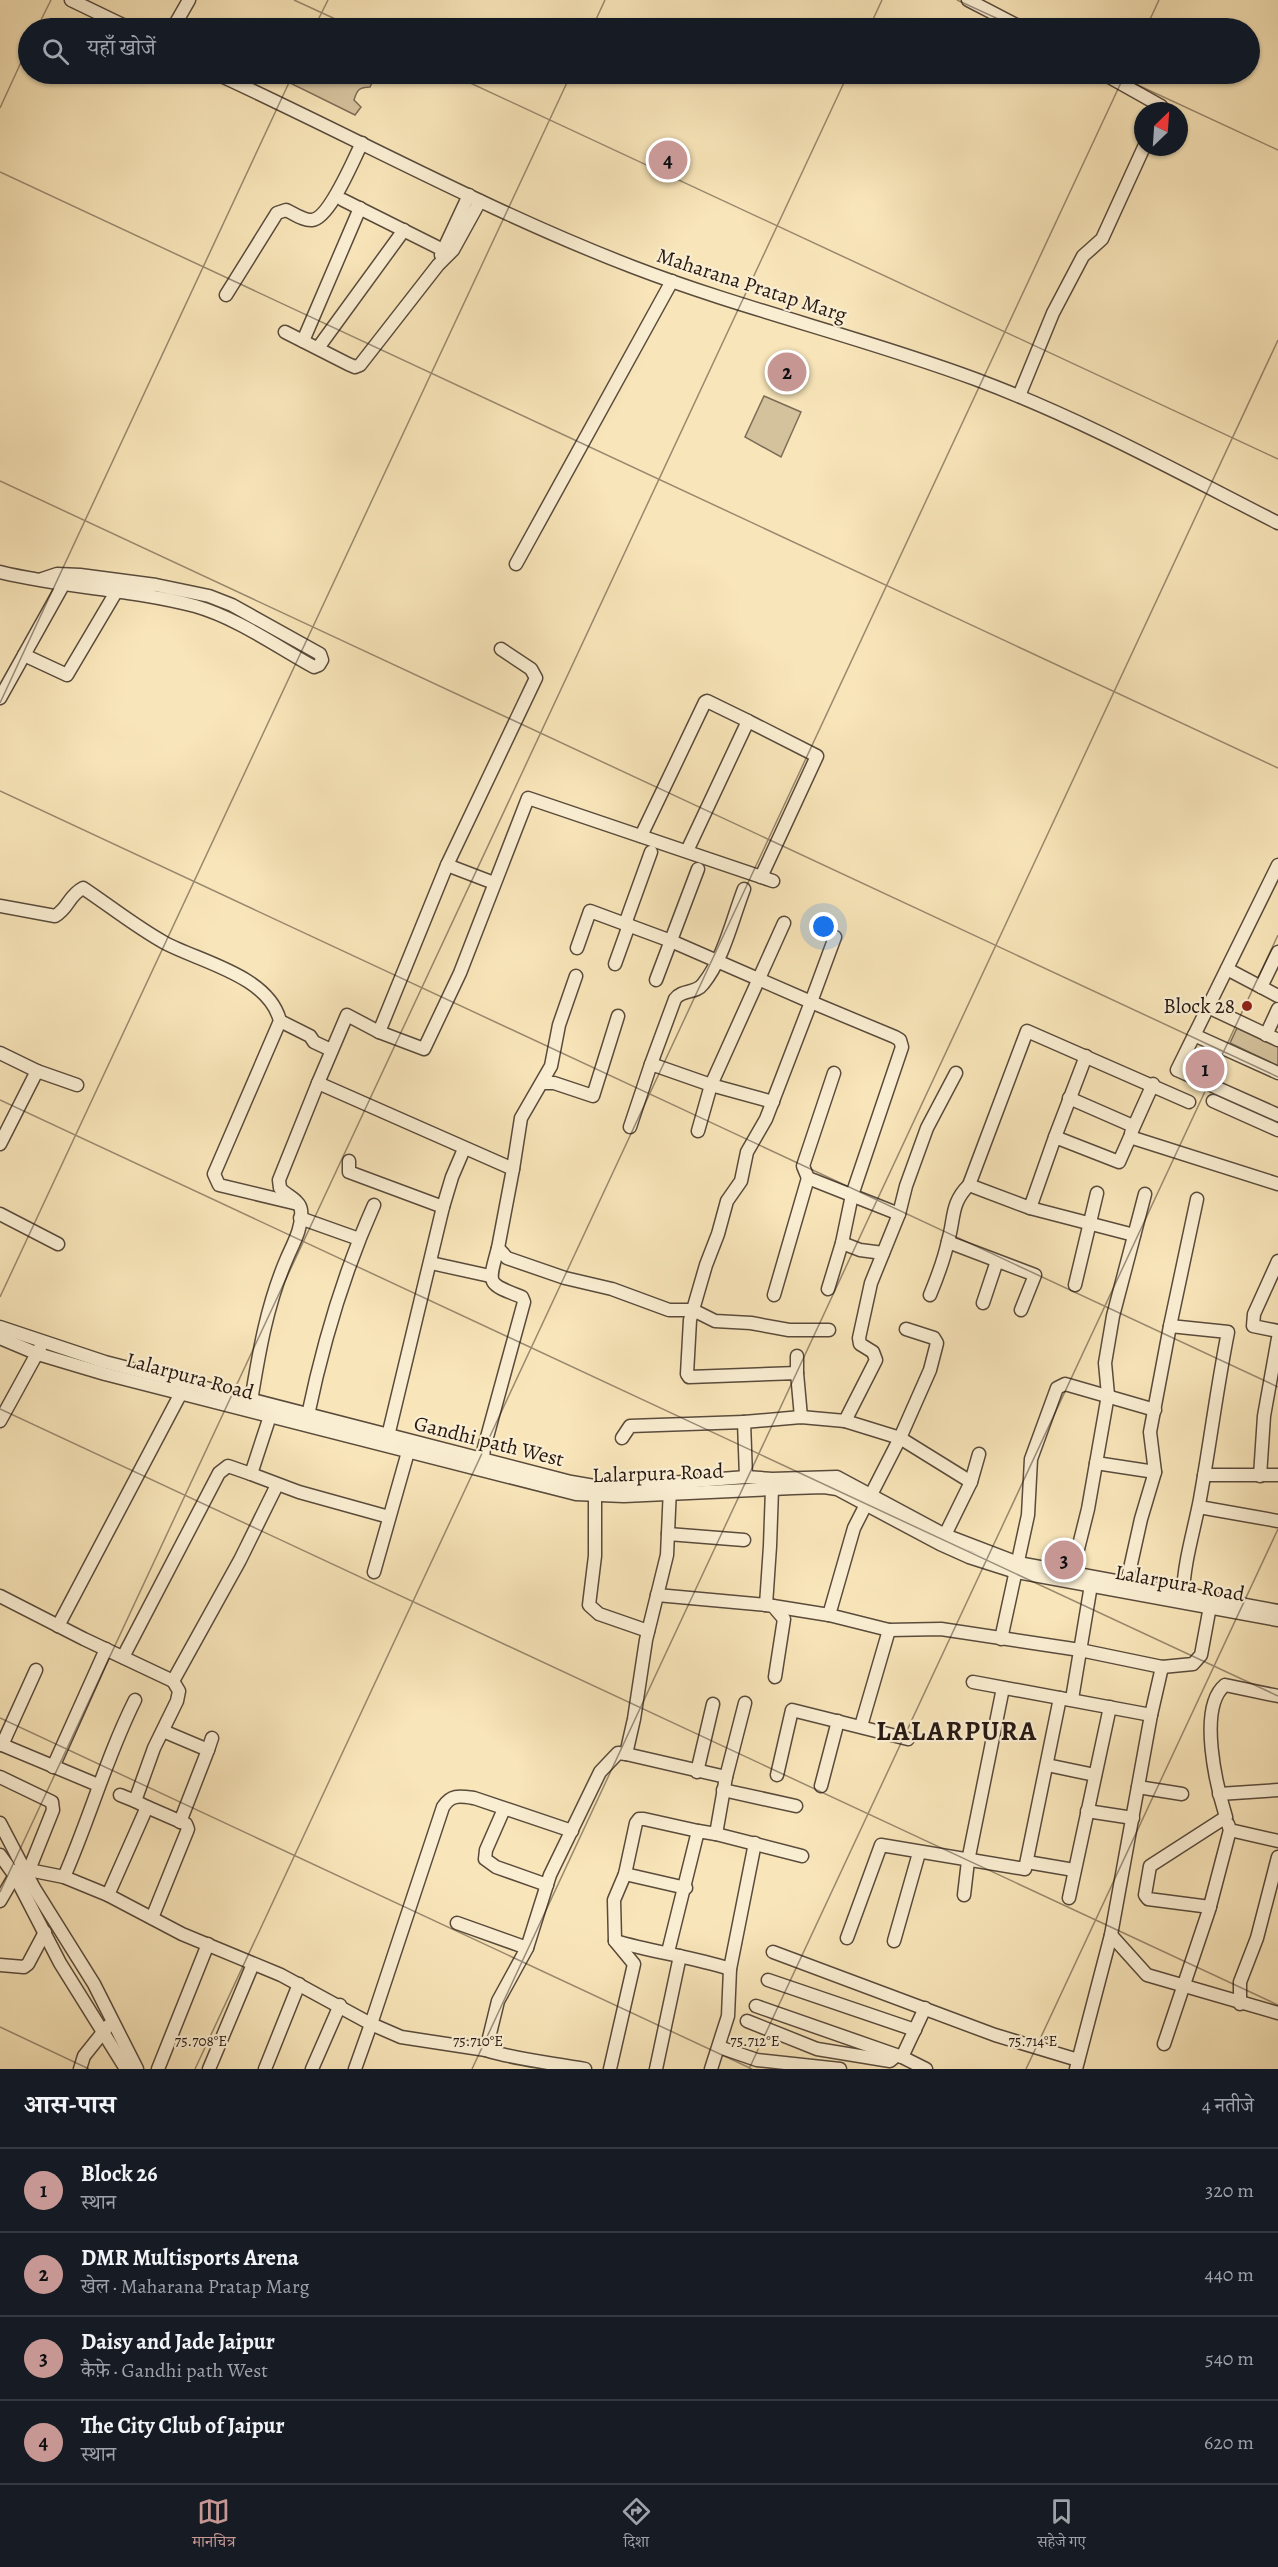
<!DOCTYPE html>
<html lang="hi">
<head>
<meta charset="utf-8">
<style>
  :root { --surface:#171b24; --page:#20242c; --text:#f1f3f6; --muted:#9ea1a6; --line:#363941; --accent:#c59692 }
  body { margin:0; font-family:Alegreya,"Noto Serif Devanagari",serif; background:var(--page); color:var(--text) }
  .compass { position:absolute; left:1134px; top:102px; width:54px; height:54px; border-radius:50%; background:var(--surface); box-shadow:0 2px 4px #0004; rotate:25deg }
  .you { position:absolute; left:824px; top:927px; width:21px; height:21px; margin:-15px; border:4px solid #fff; border-radius:50%; background:#1a73e8; box-shadow:0 0 0 9px #1a73e833 }
  .badge { display:grid; place-items:center; width:39px; height:39px; border-radius:50%; background:var(--accent); color:#111; font-size:20px; font-weight:700 }
  .pin { position:absolute; translate:-50% -50%; border:3px solid #fff; box-shadow:0 2px 6px #0006 }
  .list { margin:0; padding:0; list-style:none }
  h2 { display:flex; justify-content:space-between; align-items:center; height:78px; margin:0; padding:0 24px; font-size:26px }
  h2 small { font-size:20px; font-weight:400; color:var(--muted) }
  .list li { display:grid; grid-template-columns:39px 1fr auto; gap:18px; align-items:center; box-sizing:border-box; height:84px; padding:0 24px; border-top:2px solid var(--line) }
  .list b { display:block; font-size:22px; white-space:nowrap }
  .list p { margin:0; font-size:20px; white-space:nowrap; color:var(--muted) }
  .list em { font-size:20px; font-style:normal; color:var(--muted) }
  .icon { flex:none; width:33px; height:33px; fill:none; stroke:currentColor; stroke-width:2; stroke-linecap:round; stroke-linejoin:round }
  .map { position:relative; flex:none; width:1278px; height:2069px; overflow:hidden }
  .search { position:absolute; background:var(--surface); box-shadow:0 2px 4px #0004; left:18px; right:18px; top:18px; height:66px; display:flex; align-items:center; gap:15px; box-sizing:border-box; padding:0 21px; border-radius:33px; color:var(--muted); font-size:22px }
  .sheet { height:414px; background:var(--surface) }
  nav { display:flex; justify-content:space-around; align-items:center; box-sizing:border-box; height:84px; border-top:2px solid var(--line); background:var(--surface); font-size:16px; color:var(--muted) }
  nav a { display:grid; justify-items:center; gap:3px }
  nav .on { color:var(--accent) }
  .map>svg:first-child { display:block }
  .green { fill:#d4c29d; stroke:#7d6d58; stroke-width:1.5 }
  .lines { fill:none; stroke-linecap:round; stroke-linejoin:round }
  .minor-casing { stroke:#5a4b3c; stroke-width:15 }
  .minor { stroke:#faeed2; stroke-width:12 }
  .ticks { fill:none; stroke:#261813; stroke-width:1.5; stroke-opacity:0.45 }
  .poi-dot { fill:#8f2418; stroke:#faeed2; stroke-width:2 }
  .labels { text-anchor:middle; dominant-baseline:central; stroke-width:4.5; stroke-linejoin:round; paint-order:stroke }
  .street-label { font-size:21px; fill:#261813; stroke:#faeed2 }
  .poi-label { font-size:21px; fill:#261813; stroke:#faeed2; text-anchor:end }
  .district-label { font-size:27px; font-weight:bold; letter-spacing:1.5px; fill:#261813; stroke:#faeed2 }
  .ticks-label { font-size:15px; text-anchor:middle; fill:#261813; stroke:#faeed2; stroke-width:4.5; stroke-linejoin:round; paint-order:stroke }
</style>
</head>
<body>
<div class="map">
<svg width="1278" height="2069" viewBox="0 0 1278 2069">
  <rect width="100%" height="100%" fill="#f8e5b9"/>
  <filter id="stains"><feTurbulence type="fractalNoise" baseFrequency=".00333" numOctaves="4"/><feColorMatrix values="0 0 0 0 .2 0 0 0 0 .09 0 0 0 0 .02 0 0 0 .5 -.17"/></filter>
  <radialGradient id="worn" r=".72"><stop offset=".6" stop-color="#630" stop-opacity="0"/><stop offset="1" stop-color="#630" stop-opacity=".3"/></radialGradient>
  <g class="green">
    <path d="M294,74H376L370,87C359,87 357,90 354,100L361,107L355,115L290,83Z"/>
    <polygon points="764,396 801,412 781,457 745,437"/>
    <polygon points="1237,1028 1278,1047 1278,1066 1230,1043"/>
  </g>
  <g class="lines">
    <g class="minor-casing">
      <g id="minor">
        <polyline points="71,0 129,28"/>
        <polyline points="968,0 1022,28"/>
        <polyline points="173,28 189,0"/>
        <path d="M217,74C356,138 490,212 633,267C745,310 862,337 975,379C1080,418 1178,472 1278,523"/>
        <polyline points="1104,74 1161,106 1159,111"/>
        <polyline points="343,200 443,250"/>
        <polyline points="441,255 469,195"/>
        <path d="M226,295L277,213L286,210C293,213 304,221 312,220C330,218 353,160 362,143"/>
        <polyline points="285,332 348,364 355,367 360,365 438,265 453,250 480,201"/>
        <polyline points="303,341 360,208"/>
        <polyline points="318,348 404,230"/>
        <polyline points="1019,396 1053,313 1083,256 1102,239 1144,147"/>
        <polyline points="516,564 672,281"/>
        <path d="M0,572C64,588 131,589 195,606C237,618 276,646 314,667L319,665L322,660L320,654L232,605L209,596L156,585L80,575L57,574L42,579"/>
        <polyline points="24,655 67,675 119,587"/>
        <polyline points="0,698 67,578"/>
        <polyline points="641,836 705,702 707,701 748,721"/>
        <polyline points="687,851 748,721 817,756 761,877"/>
        <polyline points="447,865 494,883"/>
        <polyline points="1278,865 1177,1070 1278,1115"/>
        <polyline points="773,881 528,798 460,973 424,1049 379,1032 347,1015 318,1083 513,1169 498,1248 507,1258 565,1278 612,1289 669,1310 693,1310 715,1321 751,1323 789,1330 829,1330"/>
        <path d="M0,906L55,916C69,908 68,896 83,888C110,906 136,927 165,943C201,962 269,976 280,1021L214,1174L219,1185L298,1204"/>
        <polyline points="625,924 651,852"/>
        <polyline points="577,948 590,911 671,941 811,1002 766,1119 747,1152 741,1181 727,1201 718,1234 706,1265 690,1320 687,1374 689,1377 797,1373 801,1417"/>
        <polyline points="615,964 629,925"/>
        <polyline points="1227,969 1278,996"/>
        <polyline points="656,980 698,869"/>
        <polyline points="1261,987 1278,952"/>
        <polyline points="1208,1007 1278,1040"/>
        <polyline points="280,1021 310,1036 314,1042 331,1050"/>
        <polyline points="379,1032 447,865 536,678 531,669 501,649"/>
        <polyline points="1194,1035 1278,1073"/>
        <polyline points="1266,1035 1278,1009"/>
        <polyline points="0,1053 37,1071 77,1085"/>
        <path d="M651,1064L675,999C682,989 696,994 703,984C724,958 732,920 744,889"/>
        <polyline points="834,1073 803,1166 808,1178 899,1214"/>
        <polyline points="542,1083 554,1083 593,1096 618,1016"/>
        <polyline points="1069,1098 1133,1126"/>
        <polyline points="1213,1101 1278,1130"/>
        <polyline points="630,1127 651,1064 711,1085 773,1102"/>
        <polyline points="698,1131 711,1085 784,923"/>
        <polyline points="1131,1133 1153,1084"/>
        <polyline points="1055,1137 1086,1056"/>
        <polyline points="0,1144 37,1071"/>
        <polyline points="349,1161 349,1172 443,1207 452,1177 464,1149"/>
        <polyline points="513,1169 521,1118 551,1066 559,1025 576,976"/>
        <polyline points="969,1185 1027,1031 1189,1102"/>
        <polyline points="1030,1208 1134,1235"/>
        <polyline points="0,1214 58,1244"/>
        <polyline points="300,1218 359,1239"/>
        <polyline points="948,1242 1035,1275 1021,1310"/>
        <polyline points="842,1243 860,1250 883,1253"/>
        <polyline points="1278,1261 1254,1314 1253,1326 1278,1331"/>
        <polyline points="431,1263 490,1276"/>
        <polyline points="1075,1285 1097,1193"/>
        <polyline points="828,1289 842,1243 852,1195 902,1047 900,1040 895,1037 811,1002 835,937"/>
        <polyline points="774,1295 808,1178"/>
        <path d="M930,1295C937,1278 944,1260 948,1241C955,1218 950,1204 969,1185L1030,1208L1055,1137L1119,1162L1130,1137L1278,1184"/>
        <polyline points="983,1303 997,1261"/>
        <path d="M1170,1326L1228,1332C1217,1387 1210,1444 1200,1499C1194,1531 1184,1561 1183,1594"/>
        <polyline points="0,1327 105,1362 571,1482 606,1488 746,1477 772,1479 837,1477 945,1535 1018,1563 1278,1611"/>
        <polyline points="906,1329 934,1338 937,1343 930,1370 900,1438 971,1482"/>
        <polyline points="0,1338 38,1354 105,1374 576,1494 624,1496 793,1488 824,1487 837,1489 940,1544 969,1557 1016,1572 1278,1620"/>
        <polyline points="797,1373 797,1356"/>
        <path d="M251,1401C259,1352 267,1304 287,1258C293,1244 303,1227 301,1210C300,1200 285,1195 280,1188L279,1180L318,1083"/>
        <polyline points="272,1410 251,1474 299,1492 389,1517"/>
        <path d="M308,1415C323,1343 344,1272 374,1205"/>
        <polyline points="0,1421 40,1348"/>
        <polyline points="845,1421 876,1360 873,1352 860,1344 859,1338 871,1283 899,1214 906,1186 927,1128 956,1073"/>
        <polyline points="388,1436 443,1207"/>
        <polyline points="622,1438 630,1426 744,1422"/>
        <polyline points="1096,1463 1155,1472"/>
        <path d="M482,1466L484,1448L524,1302L522,1297C486,1283 488,1285 498,1248"/>
        <polyline points="1204,1475 1278,1475"/>
        <polyline points="1260,1476 1264,1416 1278,1338"/>
        <polyline points="746,1477 744,1422 801,1417 845,1421 900,1438 854,1528 829,1615 889,1630 941,1629 1080,1650 1162,1667 1193,1664 1201,1655 1211,1601"/>
        <polyline points="595,1496 595,1556 589,1605 599,1614 648,1631"/>
        <polyline points="1199,1507 1278,1521"/>
        <polyline points="668,1534 744,1540"/>
        <polyline points="942,1541 971,1482 979,1454"/>
        <polyline points="374,1572 408,1452"/>
        <polyline points="1072,1573 1088,1509 1108,1395 1105,1363 1113,1316 1145,1194"/>
        <polyline points="1125,1591 1141,1519 1155,1472 1150,1432 1170,1326 1197,1199"/>
        <polyline points="657,1595 766,1605 770,1546 772,1489"/>
        <polyline points="0,1596 84,1639 173,1681 179,1691 177,1701 154,1748 135,1801 147,1807 108,1895 182,1934 281,1975 371,2024 355,2069"/>
        <polyline points="766,1605 773,1606 784,1619 775,1677"/>
        <polyline points="773,1606 829,1615"/>
        <polyline points="58,1626 181,1393"/>
        <polyline points="1001,1639 1028,1515 1031,1459 1057,1388 1065,1384 1155,1410"/>
        <polyline points="123,1657 219,1473 228,1466 251,1474"/>
        <polyline points="173,1681 240,1560 277,1485"/>
        <polyline points="973,1682 1151,1715"/>
        <polyline points="1072,1699 1092,1579"/>
        <polyline points="861,1726 889,1630"/>
        <polyline points="163,1731 208,1750 180,1822"/>
        <polyline points="0,1744 98,1785"/>
        <polyline points="2,1745 36,1670"/>
        <polyline points="208,1750 212,1738"/>
        <polyline points="626,1754 726,1777"/>
        <polyline points="1047,1765 1095,1775"/>
        <polyline points="53,1767 106,1649"/>
        <polyline points="697,1772 713,1704"/>
        <polyline points="777,1775 792,1710 908,1739"/>
        <polyline points="0,1777 52,1802 53,1810 29,1870"/>
        <polyline points="821,1786 838,1721"/>
        <polyline points="1138,1787 1182,1794"/>
        <polyline points="723,1790 796,1806"/>
        <polyline points="1219,1794 1278,1790"/>
        <polyline points="120,1795 135,1801"/>
        <polyline points="147,1807 186,1824 188,1829 152,1918"/>
        <polyline points="504,1809 486,1850 485,1859 496,1867 547,1885"/>
        <polyline points="1087,1811 1133,1818"/>
        <polyline points="0,1823 34,1888 94,1984 137,2069"/>
        <polyline points="1228,1824 1230,1830 1278,1841"/>
        <polyline points="716,1834 802,1856"/>
        <polyline points="0,1855 15,1876 60,1963 126,2069"/>
        <polyline points="1027,1862 1074,1870"/>
        <polyline points="24,1869 64,1877"/>
        <polyline points="625,1874 686,1888"/>
        <path d="M108,1895L64,1877C90,1818 106,1758 135,1700"/>
        <polyline points="964,1895 968,1861 1003,1688"/>
        <polyline points="1069,1898 1110,1707"/>
        <polyline points="0,1901 18,1870"/>
        <path d="M1210,1907L1148,1899L1145,1895L1150,1866L1226,1817C1217,1788 1197,1708 1225,1685L1278,1696"/>
        <polyline points="457,1923 527,1948"/>
        <polyline points="1111,1935 1147,1975 1278,2013"/>
        <polyline points="847,1938 881,1845 1025,1869 1060,1698"/>
        <path d="M615,1941C653,1952 692,1957 730,1969"/>
        <polyline points="894,1941 919,1853"/>
        <polyline points="668,1952 698,1831 716,1834 726,1777 745,1703"/>
        <polyline points="773,1952 995,2035 1078,2060"/>
        <polyline points="0,1965 24,1967 28,1964 45,1932"/>
        <polyline points="768,1980 915,2030"/>
        <polyline points="1240,2004 1240,1982 1257,1938 1278,1857"/>
        <polyline points="756,2006 902,2057 926,2069"/>
        <polyline points="747,2021 817,2049 890,2061 896,2056"/>
        <polyline points="1164,2044 1209,1910 1230,1830"/>
        <polyline points="719,2047 757,2060 840,2069"/>
        <path d="M486,2050L401,2037L371,2024L443,1807C451,1794 460,1796 474,1798L572,1831"/>
        <polyline points="902,2057 925,2008"/>
        <polyline points="80,2069 84,2056 108,2026"/>
        <polyline points="158,2069 208,1944"/>
        <polyline points="209,2069 253,1964"/>
        <polyline points="265,2069 299,1984"/>
        <polyline points="312,2069 340,2005"/>
        <path d="M585,2069C553,2063 517,2060 486,2050L498,2001L527,1948L550,1875L600,1772L618,1753L626,1754L634,1719L646,1640L667,1555L670,1488"/>
        <polyline points="610,2069 634,1964 615,1941 614,1900 625,1874 636,1823 639,1819 644,1819 698,1831"/>
        <polyline points="656,2069 680,1956"/>
        <polyline points="711,2069 728,2016 730,1969 755,1843"/>
        <polyline points="1076,2069 1111,1935 1151,1715 1162,1667"/>
      </g>
    </g>
    <use href="#minor" class="minor"/>
  </g>
  <path class="ticks" d="M294,0L355,28M957,0L1018,28M37,28L51,0M314,28L328,0M592,28L605,0M869,28L882,0M1146,28L1159,0M451,74L1278,459M1114,74L1278,150M0,108L28,47M0,172L1278,768M0,481L1278,1077M0,703L293,74M0,791L1278,1387M0,1100L1278,1696M0,1297L571,74M0,1409L1278,2005M0,1718L752,2069M0,1892L848,74M0,2027L89,2069M195,2069L1125,74M472,2069L1278,340M749,2069L1278,935M1026,2069L1278,1529"/>
  <circle class="poi-dot" cx="1247" cy="1006" r="6"/>
  <g class="labels">
    <g class="street-label">
      <text transform="translate(752 285) rotate(18)">Maharana Pratap Marg</text>
      <text transform="translate(190 1376) rotate(15)">Lalarpura Road</text>
      <text transform="translate(489 1441) rotate(14)">Gandhi path West</text>
      <text transform="translate(658 1473) rotate(-2)">Lalarpura Road</text>
      <text transform="translate(1180 1583) rotate(10)">Lalarpura Road</text>
    </g>
    <g class="poi-label">
      <text x="1235" y="1006">Block 28</text>
    </g>
    <g class="district-label">
      <text x="957" y="1731">LALARPURA</text>
    </g>
  </g>
  <g class="ticks-label">
    <text x="201" y="2046">75.708°E</text>
    <text x="478" y="2046">75.710°E</text>
    <text x="755" y="2046">75.712°E</text>
    <text x="1033" y="2046">75.714°E</text>
  </g>
  <rect width="100%" height="100%" filter="url(#stains)"/>
  <rect width="100%" height="100%" fill="url(#worn)"/>
</svg>
<svg class="compass" viewBox="-18 -18 36 36"><path d="M0-13l5 13h-10z" fill="#e53935"/><path d="M0 13l5-13h-10z" fill="#9ea1a6"/></svg>
<div class="you"></div>
<div class="pin badge" style="left:1205px;top:1069px">1</div>
<div class="pin badge" style="left:787px;top:372px">2</div>
<div class="pin badge" style="left:1064px;top:1560px">3</div>
<div class="pin badge" style="left:668px;top:160px">4</div>
<div class="search"><svg class="icon" aria-label="search" viewBox="0 0 24 24"><circle cx="10" cy="10" r="6"/><path d="M15 15l6 6"/></svg>यहाँ खोजें</div>
</div>
<section class="sheet">
<h2>आस-पास<small>4 नतीजे</small></h2>
<ul class="list">
<li><span class="badge">1</span><div><b>Block 26</b><p>स्थान</p></div><em>320 m</em></li>
<li><span class="badge">2</span><div><b>DMR Multisports Arena</b><p>खेल · Maharana Pratap Marg</p></div><em>440 m</em></li>
<li><span class="badge">3</span><div><b>Daisy and Jade Jaipur</b><p>कैफ़े · Gandhi path West</p></div><em>540 m</em></li>
<li><span class="badge">4</span><div><b>The City Club of Jaipur</b><p>स्थान</p></div><em>620 m</em></li>
</ul>
</section>
<nav>
<a class="on"><svg class="icon" aria-label="map" viewBox="0 0 24 24"><path d="M3 6l6-2 6 2 6-2v14l-6 2-6-2-6 2zM9 4v14M15 6v14"/></svg>मानचित्र</a>
<a><svg class="icon" aria-label="directions" viewBox="0 0 24 24"><path d="M12 3l9 9-9 9-9-9zM9 14v-3h6M13 9l2 2-2 2"/></svg>दिशा</a>
<a><svg class="icon" aria-label="saved" viewBox="0 0 24 24"><path d="M7 4h10v16l-5-4-5 4z"/></svg>सहेजे गए</a>
</nav>
</body>
</html>
